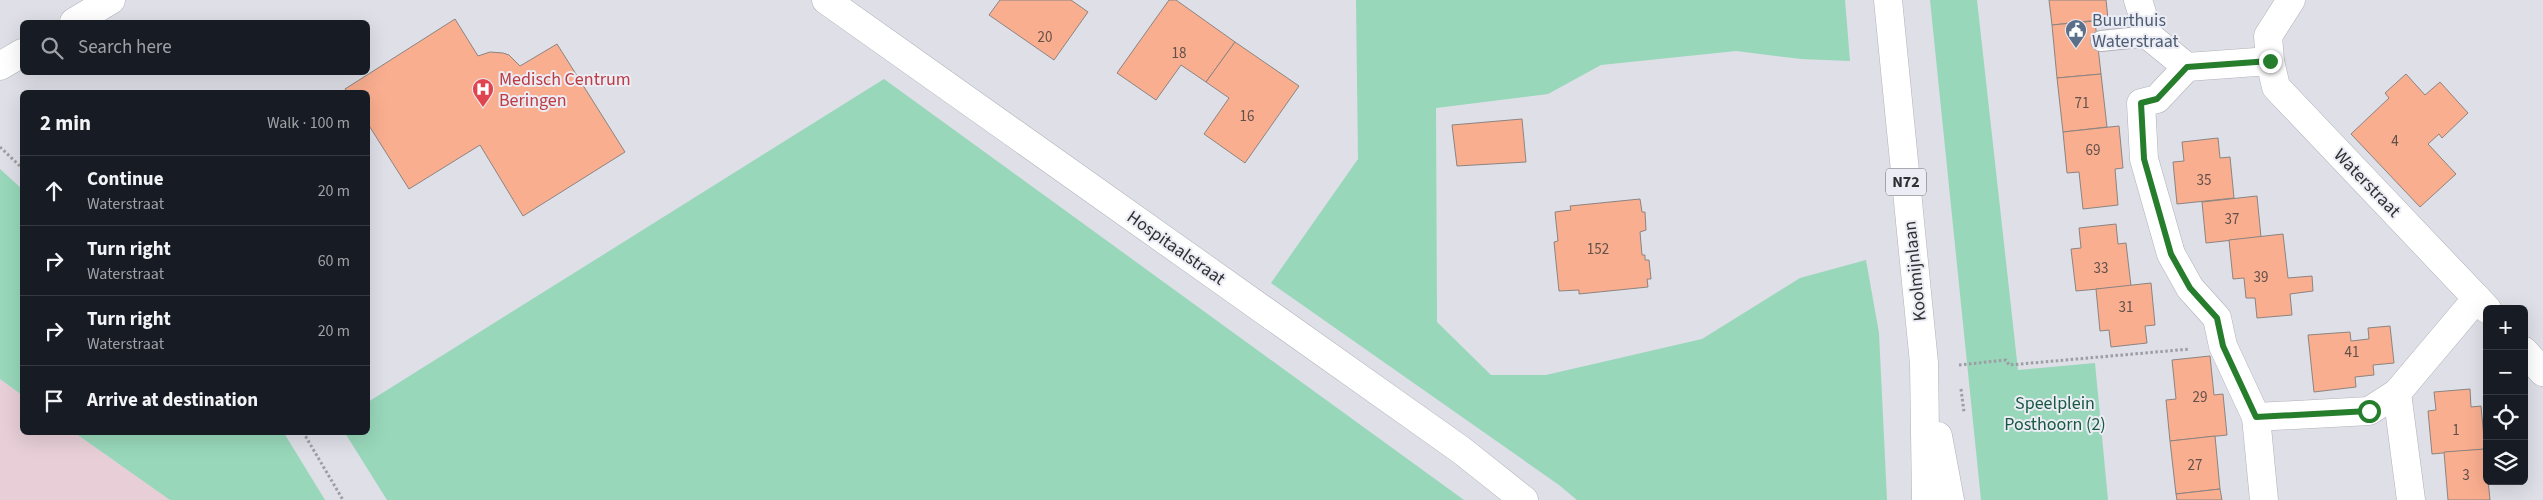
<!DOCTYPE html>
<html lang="en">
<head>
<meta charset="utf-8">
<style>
  :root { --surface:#171b24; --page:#242831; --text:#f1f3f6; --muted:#9ea1a6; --line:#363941 }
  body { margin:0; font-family:"Source Sans 3",sans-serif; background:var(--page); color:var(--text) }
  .controls { position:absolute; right:15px; bottom:15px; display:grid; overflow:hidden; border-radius:8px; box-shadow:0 5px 20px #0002 }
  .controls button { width:45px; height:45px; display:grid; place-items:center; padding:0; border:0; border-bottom:1px solid var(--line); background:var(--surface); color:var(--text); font:25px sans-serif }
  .stop { position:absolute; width:15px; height:15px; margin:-11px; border:4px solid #267e2c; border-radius:50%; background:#fff }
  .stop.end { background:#267e2c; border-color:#fff; box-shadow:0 1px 5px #0008 }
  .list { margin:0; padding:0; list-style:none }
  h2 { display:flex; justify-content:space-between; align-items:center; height:65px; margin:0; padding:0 20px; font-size:21px }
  h2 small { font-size:16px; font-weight:400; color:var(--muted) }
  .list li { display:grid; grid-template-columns:32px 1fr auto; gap:15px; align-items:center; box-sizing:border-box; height:70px; padding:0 20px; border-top:1px solid var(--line) }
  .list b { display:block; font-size:19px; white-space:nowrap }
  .list p { margin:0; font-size:16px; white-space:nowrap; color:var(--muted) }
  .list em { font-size:16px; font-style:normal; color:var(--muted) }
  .icon { flex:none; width:28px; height:28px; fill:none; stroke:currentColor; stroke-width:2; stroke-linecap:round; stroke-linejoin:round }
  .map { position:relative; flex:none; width:2543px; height:500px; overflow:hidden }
  .search { position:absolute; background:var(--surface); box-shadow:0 5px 20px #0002; left:20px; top:20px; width:350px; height:55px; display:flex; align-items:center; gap:12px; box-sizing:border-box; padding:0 18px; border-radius:8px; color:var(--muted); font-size:19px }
  .panel { position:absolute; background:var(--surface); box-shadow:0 5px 20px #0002; left:20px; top:90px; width:350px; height:345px; border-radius:8px }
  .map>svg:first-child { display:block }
  .education { fill:#e7ced7 }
  .green { fill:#98d7ba }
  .building { fill:#f9ae8f; stroke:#8c8481 }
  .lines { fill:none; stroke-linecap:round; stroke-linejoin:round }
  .service-casing { stroke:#b1b2b9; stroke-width:22 }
  .minor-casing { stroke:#b1b2b9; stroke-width:29 }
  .primary-casing { stroke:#b1b2b9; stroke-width:29 }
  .path { stroke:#9d9da3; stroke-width:3; stroke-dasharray:2.5 2.5; stroke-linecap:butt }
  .service { stroke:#fff; stroke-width:20 }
  .minor { stroke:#fff; stroke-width:28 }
  .primary { stroke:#fff; stroke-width:28 }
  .route { stroke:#267e2c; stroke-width:6 }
  .labels { text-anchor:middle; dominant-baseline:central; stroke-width:4; stroke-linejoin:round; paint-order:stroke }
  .number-label { font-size:15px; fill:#62504a }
  .shield { fill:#ebecf4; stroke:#68686d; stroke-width:1 }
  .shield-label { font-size:16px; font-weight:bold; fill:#303033 }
  .service-label { font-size:18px; fill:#4e5e75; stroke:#ebecf4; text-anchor:start }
  .health-label { font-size:18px; fill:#be3a42; stroke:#ebecf4; text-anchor:start }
  .street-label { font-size:18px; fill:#303033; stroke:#ebecf4 }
  .park-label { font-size:18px; fill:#185a41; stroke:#ebecf4 }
</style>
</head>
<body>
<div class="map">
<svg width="2543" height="500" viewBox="0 0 2543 500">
  <rect width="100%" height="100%" fill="#dedfe7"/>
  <polygon class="education" points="0,379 22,395 22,432 75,433 170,500 0,500"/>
  <g class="green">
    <polygon points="1356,0 1845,0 1850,61 1801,59 1736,51 1601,65 1548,94 1436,108 1437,322 1491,375 1546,375 1702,339 1800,278 1866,260 1879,333 1887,500 1577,500 1559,485 1271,283 1358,159"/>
    <polygon points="1930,0 1977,0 2018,370 2095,363 2108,500 1981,500"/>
    <polygon points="884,79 1464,500 387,500 345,433 368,432 368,402"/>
    <polygon points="0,169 22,189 22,395 0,379"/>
    <polygon points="75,433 284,433 325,500 170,500"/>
  </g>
  <g class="building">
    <polygon points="1000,0 1071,0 1088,12 1054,60 989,15"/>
    <polygon points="1169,0 1176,0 1235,42 1206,82 1181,65 1156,100 1117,73"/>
    <polygon points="2049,0 2106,0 2108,19 2052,25"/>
    <polygon points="455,19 478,56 490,52 503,53 509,55 520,66 557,44 625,152 523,216 480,145 409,189 368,124 368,92 347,92 345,89"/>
    <polygon points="2095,21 2101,74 2057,78 2052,25"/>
    <polygon points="1235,42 1299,86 1245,163 1204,134 1229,98 1206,82"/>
    <polygon points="2101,74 2107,127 2063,132 2057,78"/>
    <polygon points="2406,74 2425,95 2440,82 2468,113 2442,138 2439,134 2428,144 2456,174 2420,207 2351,134 2389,98 2385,93"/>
    <polygon points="1522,119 1526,162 1457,166 1452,125"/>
    <polygon points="2119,126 2123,168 2115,169 2118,205 2083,209 2079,172 2067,173 2063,132"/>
    <polygon points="2218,138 2220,158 2230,157 2234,198 2177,204 2173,162 2184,161 2182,142"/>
    <polygon points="2257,196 2261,237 2206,243 2202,202"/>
    <polygon points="1640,199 1642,212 1645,212 1646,230 1640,232 1642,255 1645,255 1645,260 1649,260 1651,279 1647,279 1648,287 1579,294 1579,290 1559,291 1554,242 1558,241 1555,212 1571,210 1570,206"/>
    <polygon points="2116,224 2118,244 2126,243 2131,286 2076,291 2071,249 2081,248 2079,228"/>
    <polygon points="2283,234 2288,278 2312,276 2313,291 2290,294 2292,315 2257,318 2255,298 2246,298 2244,278 2233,279 2229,240"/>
    <polygon points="2151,283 2155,325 2145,326 2147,343 2111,347 2109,330 2100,331 2096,289"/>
    <polygon points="2390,326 2394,363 2373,365 2374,375 2355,377 2356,387 2314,392 2308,335 2350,332 2351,341 2369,339 2368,328"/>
    <polygon points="2210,356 2214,395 2223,394 2227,435 2170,441 2166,400 2176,399 2172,360"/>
    <polygon points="2470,389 2471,407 2481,406 2485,449 2432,454 2428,411 2436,410 2434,392"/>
    <polygon points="2215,436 2220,489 2176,494 2170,441"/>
    <polygon points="2485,449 2490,500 2448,500 2444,452"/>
    <polygon points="2220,489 2222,500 2177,500 2176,494"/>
  </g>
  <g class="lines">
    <g class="service-casing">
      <polyline id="service" points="2101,41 2149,36"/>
    </g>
    <g class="minor-casing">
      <g id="minor">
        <polyline points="826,0 1461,450 1524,500"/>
        <polyline points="2138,0 2149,36 2187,67 2270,61"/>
        <polyline points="2291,0 2268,36 2270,61 2276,87 2487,309"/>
        <polyline points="74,22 111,0"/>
        <polyline points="0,66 22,53"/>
        <polyline points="2187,67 2157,99 2141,103 2144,159 2171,254 2190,288 2217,318 2223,346 2256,417 2264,500"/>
        <polyline points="2524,351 2543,372"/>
        <polyline points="2256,417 2369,411 2397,393"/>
        <polyline points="2411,500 2397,393 2477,298"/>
      </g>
    </g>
    <g class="primary-casing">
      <g id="primary">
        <polyline points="1888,0 1924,363 1926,500"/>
        <polyline points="1938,436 1950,500"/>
      </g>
    </g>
    <g class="path">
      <polyline points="0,147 22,168"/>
      <polyline points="1959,365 2006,360 2009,365 2190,349"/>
      <polyline points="1961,389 1964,412"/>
      <polyline points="303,432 343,500"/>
    </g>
    <use href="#service" class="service"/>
    <use href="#minor" class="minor"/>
    <use href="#primary" class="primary"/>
  </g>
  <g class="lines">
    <polyline class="route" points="2270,61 2187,67 2157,99 2141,103 2144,159 2171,254 2190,288 2217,318 2223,346 2256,417 2369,411"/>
  </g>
  <defs>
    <g id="civic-pin" transform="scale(1.125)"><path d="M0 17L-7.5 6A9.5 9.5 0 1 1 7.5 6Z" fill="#5c6f8a" stroke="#ebecf4"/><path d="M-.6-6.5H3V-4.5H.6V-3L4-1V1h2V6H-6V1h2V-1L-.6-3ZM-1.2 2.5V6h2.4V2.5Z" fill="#fff"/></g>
    <g id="hospital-pin" transform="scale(1.125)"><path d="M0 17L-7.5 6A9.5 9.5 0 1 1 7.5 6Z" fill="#e0444e" stroke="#ebecf4"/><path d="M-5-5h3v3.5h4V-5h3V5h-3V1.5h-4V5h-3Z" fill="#fff"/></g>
  </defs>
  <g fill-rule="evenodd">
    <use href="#civic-pin" x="2076" y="30"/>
    <use href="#hospital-pin" x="483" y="89"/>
  </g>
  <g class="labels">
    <g class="number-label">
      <text x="1045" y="37">20</text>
      <text x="1179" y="53">18</text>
      <text x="2082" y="103">71</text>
      <text x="1247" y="116">16</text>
      <text x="2395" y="141">4</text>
      <text x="2093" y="150">69</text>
      <text x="2204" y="180">35</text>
      <text x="2232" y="219">37</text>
      <text x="1598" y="249">152</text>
      <text x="2101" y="268">33</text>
      <text x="2261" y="277">39</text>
      <text x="2126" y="307">31</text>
      <text x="2352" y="352">41</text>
      <text x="2200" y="397">29</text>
      <text x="2456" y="430">1</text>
      <text x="2195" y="465">27</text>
      <text x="2466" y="475">3</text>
    </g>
    <rect class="shield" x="1886" y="168.5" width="40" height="27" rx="4"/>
    <g class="shield-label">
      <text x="1906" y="182">N72</text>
    </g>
    <g class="service-label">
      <text x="2092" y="20">Buurthuis<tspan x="2092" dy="21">Waterstraat</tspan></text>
    </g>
    <g class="health-label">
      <text x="499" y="79">Medisch Centrum<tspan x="499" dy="21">Beringen</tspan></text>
    </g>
    <g class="street-label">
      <text transform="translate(2367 183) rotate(46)">Waterstraat</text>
      <text transform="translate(1176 248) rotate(35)">Hospitaalstraat</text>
      <text transform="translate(1915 271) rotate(-96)">Koolmijnlaan</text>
    </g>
    <g class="park-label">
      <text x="2055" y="403">Speelplein<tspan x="2055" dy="21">Posthoorn (2)</tspan></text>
    </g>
  </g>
</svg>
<div class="controls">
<button>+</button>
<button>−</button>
<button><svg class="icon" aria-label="locate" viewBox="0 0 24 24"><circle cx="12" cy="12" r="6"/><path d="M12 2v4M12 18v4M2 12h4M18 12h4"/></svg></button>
<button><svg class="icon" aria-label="layers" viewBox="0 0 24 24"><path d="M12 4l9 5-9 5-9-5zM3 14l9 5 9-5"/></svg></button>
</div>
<div class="stop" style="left:2369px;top:411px"></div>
<div class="stop end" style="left:2270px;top:61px"></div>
<div class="search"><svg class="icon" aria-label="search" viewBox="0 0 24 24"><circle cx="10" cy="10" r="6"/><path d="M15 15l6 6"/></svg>Search here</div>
<section class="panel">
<h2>2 min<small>Walk · 100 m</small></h2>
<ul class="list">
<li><svg class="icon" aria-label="ahead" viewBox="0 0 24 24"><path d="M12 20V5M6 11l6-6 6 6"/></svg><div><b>Continue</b><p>Waterstraat</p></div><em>20 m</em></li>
<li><svg class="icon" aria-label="right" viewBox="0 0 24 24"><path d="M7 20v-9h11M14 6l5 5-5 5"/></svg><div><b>Turn right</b><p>Waterstraat</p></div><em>60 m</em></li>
<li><svg class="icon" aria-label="right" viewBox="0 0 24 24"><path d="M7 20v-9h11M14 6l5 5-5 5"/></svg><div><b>Turn right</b><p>Waterstraat</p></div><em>20 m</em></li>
<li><svg class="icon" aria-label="arrive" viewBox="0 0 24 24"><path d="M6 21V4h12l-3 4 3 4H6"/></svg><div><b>Arrive at destination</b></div></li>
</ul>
</section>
</div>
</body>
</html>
